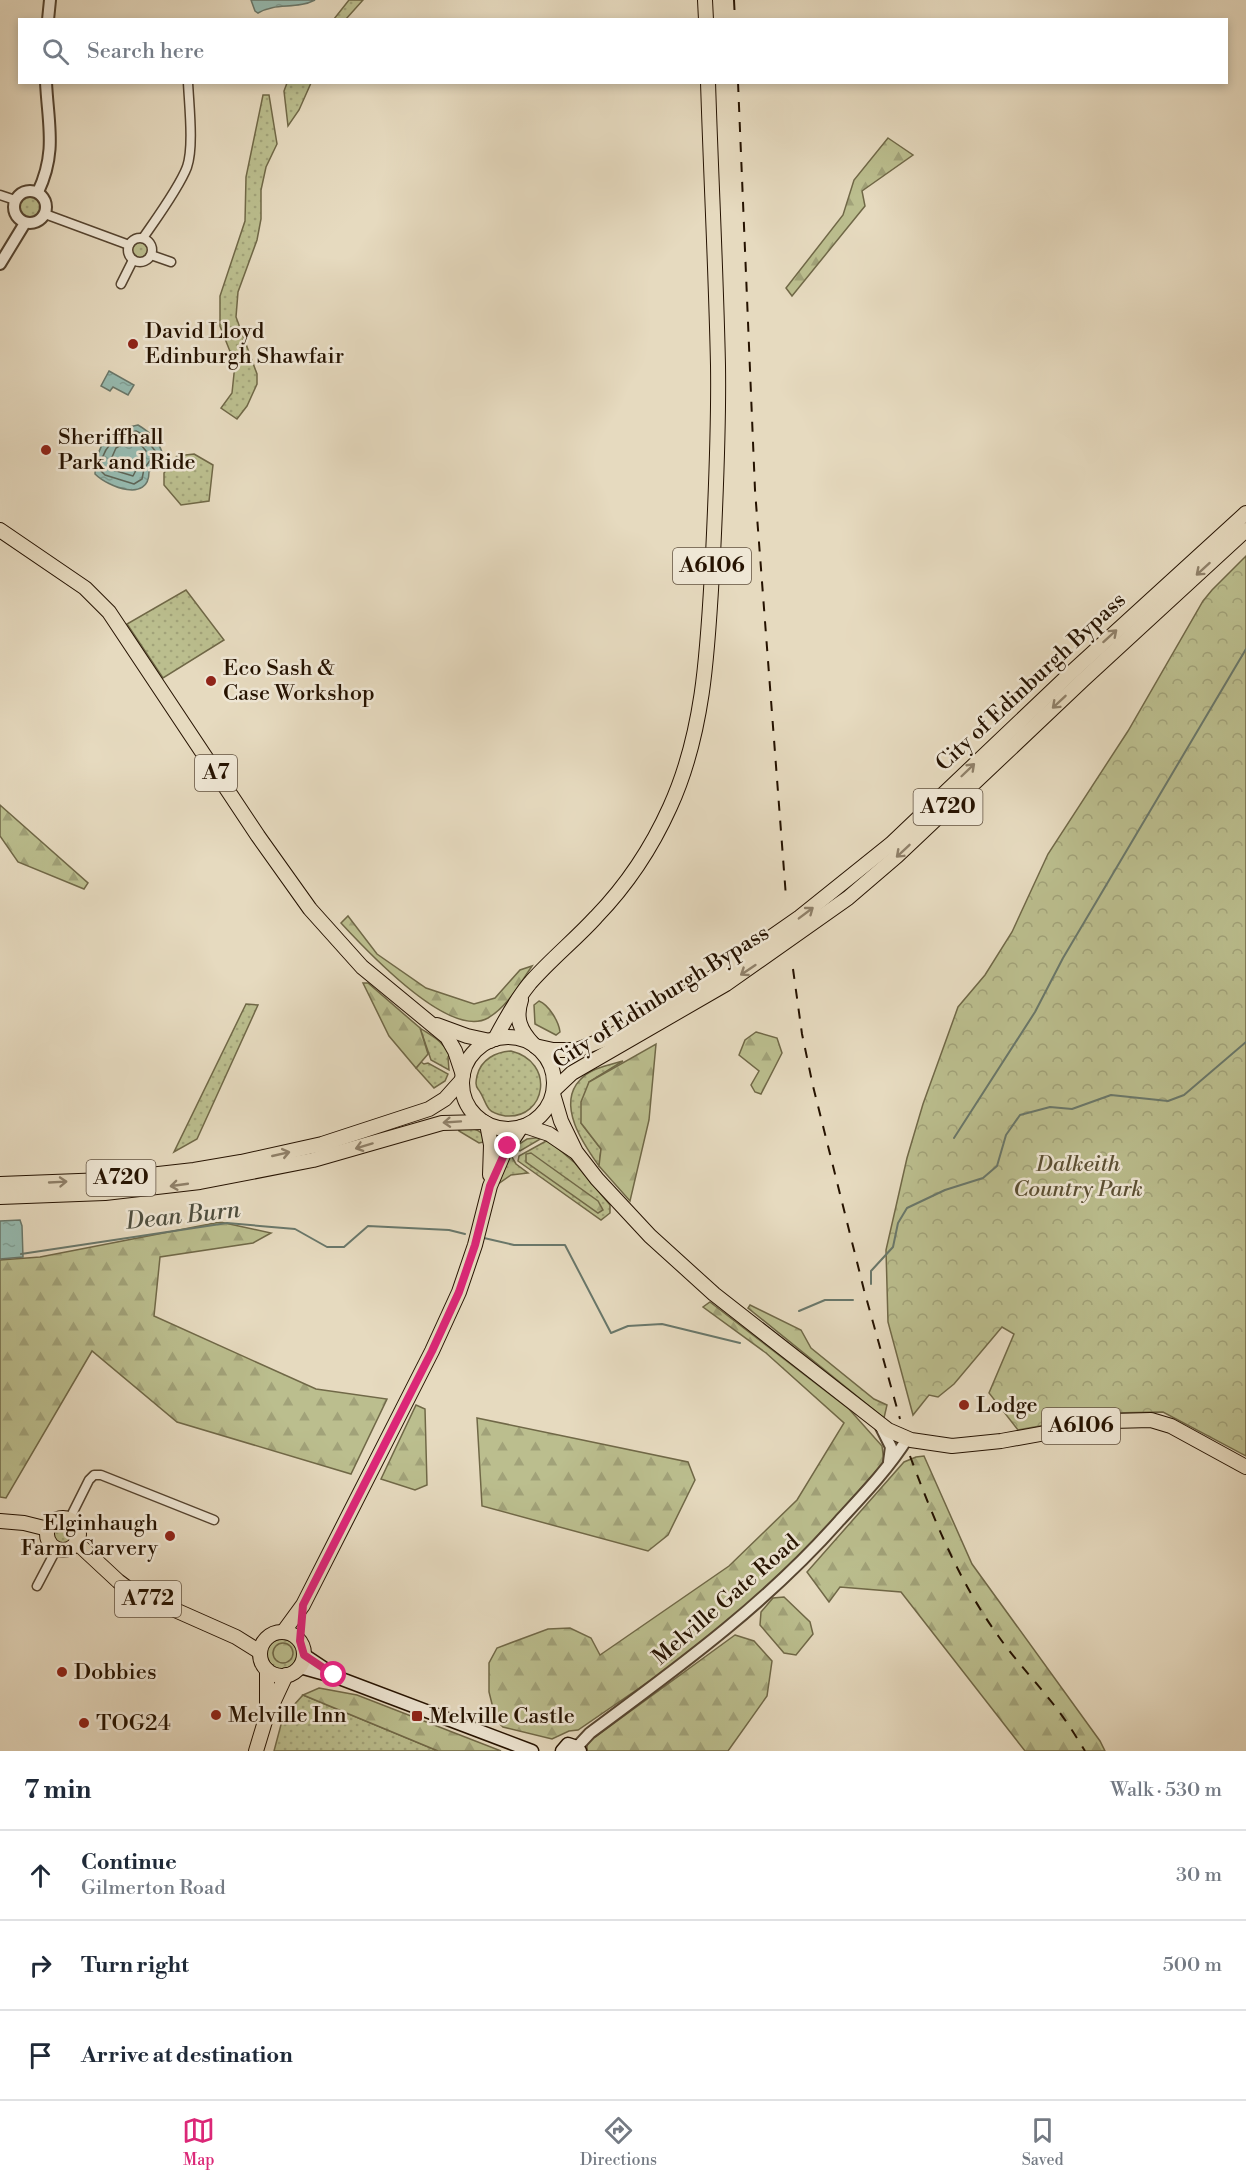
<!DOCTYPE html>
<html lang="en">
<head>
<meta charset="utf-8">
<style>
  :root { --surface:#fff; --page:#f6f6f7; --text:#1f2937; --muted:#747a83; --line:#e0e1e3; --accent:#db2777 }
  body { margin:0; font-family:"Libre Bodoni",serif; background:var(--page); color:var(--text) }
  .stop { position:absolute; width:18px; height:18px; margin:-14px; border:4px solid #db2777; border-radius:50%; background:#fff }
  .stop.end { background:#db2777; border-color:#fff; box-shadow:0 2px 6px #0008 }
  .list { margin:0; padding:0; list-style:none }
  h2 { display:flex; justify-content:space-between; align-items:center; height:78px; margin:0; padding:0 24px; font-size:26px }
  h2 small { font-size:20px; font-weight:400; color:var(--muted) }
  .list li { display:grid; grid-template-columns:39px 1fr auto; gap:18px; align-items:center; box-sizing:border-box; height:90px; padding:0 24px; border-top:2px solid var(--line) }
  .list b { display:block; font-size:22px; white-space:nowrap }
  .list p { margin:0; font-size:20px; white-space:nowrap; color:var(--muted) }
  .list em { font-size:20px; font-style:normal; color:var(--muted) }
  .icon { flex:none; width:33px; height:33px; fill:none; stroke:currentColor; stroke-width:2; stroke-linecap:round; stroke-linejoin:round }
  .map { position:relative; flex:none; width:1246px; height:1751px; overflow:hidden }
  .search { position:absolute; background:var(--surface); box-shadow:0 3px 9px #0003; left:18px; right:18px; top:18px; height:66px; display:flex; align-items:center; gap:15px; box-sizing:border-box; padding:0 21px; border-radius:0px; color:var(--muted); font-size:22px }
  .sheet { height:348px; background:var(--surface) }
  nav { display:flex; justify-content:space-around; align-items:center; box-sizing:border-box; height:84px; border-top:2px solid var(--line); background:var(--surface); font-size:16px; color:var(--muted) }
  nav a { display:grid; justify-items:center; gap:3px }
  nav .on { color:var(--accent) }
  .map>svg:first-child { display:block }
  .grass { fill:url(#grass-dots); stroke:#706847; stroke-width:1.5 }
  .forest { fill:url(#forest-firs); stroke:#706847; stroke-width:1.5 }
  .park { fill:url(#park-crowns); stroke:#706847; stroke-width:1.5 }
  .water { fill:url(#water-ripples); stroke:#69776a; stroke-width:1.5 }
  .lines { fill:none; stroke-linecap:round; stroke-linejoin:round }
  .shore { stroke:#5e6658; stroke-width:1.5 }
  .stream { stroke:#69776a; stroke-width:2 }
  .minor-casing { stroke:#554430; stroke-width:11 }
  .tertiary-casing { stroke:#554430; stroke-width:14 }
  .secondary-casing { stroke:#251200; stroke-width:15 }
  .primary-casing { stroke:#251200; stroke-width:16 }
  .trunk-casing { stroke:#251200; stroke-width:16 }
  .minor { stroke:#efe7d5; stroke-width:8 }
  .tertiary { stroke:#efe7d5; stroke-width:10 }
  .secondary { stroke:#efe7d5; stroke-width:12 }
  .primary { stroke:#e6dabf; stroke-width:14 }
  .trunk { stroke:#e6dabf; stroke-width:14 }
  .rail { stroke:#251200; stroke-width:2; stroke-dasharray:10 10; stroke-linecap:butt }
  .oneway { stroke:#8f8069 }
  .route { stroke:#db2777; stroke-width:8 }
  .poi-dot { fill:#8f2418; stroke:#efe7d5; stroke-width:2 }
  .labels { text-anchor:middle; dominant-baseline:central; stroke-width:5; stroke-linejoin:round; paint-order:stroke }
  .shield { fill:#efe7d5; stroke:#625240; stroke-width:1.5 }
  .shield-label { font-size:21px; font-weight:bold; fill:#251200 }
  .poi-label { font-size:22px; fill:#251200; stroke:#efe7d5; text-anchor:start }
  .street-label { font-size:22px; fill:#251200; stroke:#efe7d5 }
  .park-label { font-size:22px; font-style:italic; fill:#5a4e32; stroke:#efe7d5 }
  .water-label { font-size:24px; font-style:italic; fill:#4d4d3e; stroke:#efe7d5 }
</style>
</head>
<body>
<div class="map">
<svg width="1246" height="1751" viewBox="0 0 1246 1751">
  <defs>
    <pattern id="grass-dots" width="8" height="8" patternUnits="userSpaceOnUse" patternTransform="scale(1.5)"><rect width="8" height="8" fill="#bbbe8e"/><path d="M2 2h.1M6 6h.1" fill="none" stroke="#a1a279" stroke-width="1.8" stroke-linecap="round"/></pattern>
    <pattern id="forest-firs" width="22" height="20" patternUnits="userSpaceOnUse" patternTransform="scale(1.5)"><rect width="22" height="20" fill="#bbbe8e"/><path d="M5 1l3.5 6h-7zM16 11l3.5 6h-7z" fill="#a1a279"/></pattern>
    <pattern id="park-crowns" width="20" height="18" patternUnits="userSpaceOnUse" patternTransform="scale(1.5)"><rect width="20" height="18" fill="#bbbe8e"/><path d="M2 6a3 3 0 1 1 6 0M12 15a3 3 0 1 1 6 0" fill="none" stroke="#a1a279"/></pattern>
    <pattern id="water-ripples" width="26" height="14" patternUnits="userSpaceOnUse" patternTransform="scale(1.5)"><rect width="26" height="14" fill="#96bbb1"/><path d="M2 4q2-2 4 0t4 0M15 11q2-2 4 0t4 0" fill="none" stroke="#81a096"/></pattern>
  </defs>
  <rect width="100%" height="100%" fill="#e6dabf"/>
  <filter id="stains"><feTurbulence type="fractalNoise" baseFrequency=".00333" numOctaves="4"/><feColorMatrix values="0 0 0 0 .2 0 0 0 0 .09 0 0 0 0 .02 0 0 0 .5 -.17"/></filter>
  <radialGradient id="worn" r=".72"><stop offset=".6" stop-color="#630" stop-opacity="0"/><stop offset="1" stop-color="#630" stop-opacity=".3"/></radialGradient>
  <g class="grass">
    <polygon points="349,0 363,0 346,19 334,19"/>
    <polygon points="287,83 311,83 299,110 288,126 284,91"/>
    <polygon points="263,95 269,95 277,144 266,167 261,190 261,219 257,240 238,292 236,317 257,374 257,384 247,406 237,419 221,408 232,393 235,364 220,326 220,296 245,221 246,177"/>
    <circle cx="30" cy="206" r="12"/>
    <circle cx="140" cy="250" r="8"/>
    <polygon points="194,454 213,465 209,501 181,505 164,485 164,473 177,456"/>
    <polygon points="186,590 224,640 163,678 127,624"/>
    <polygon points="246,1004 258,1005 197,1139 174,1152"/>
    <path d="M420,1028C432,1036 443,1041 450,1055L448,1057L449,1070L431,1060Z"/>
    <path d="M511,1051C556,1062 546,1119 506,1116C501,1115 493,1114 489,1109C485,1104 483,1095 478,1089C475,1085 476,1081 477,1076C481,1059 496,1052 511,1051Z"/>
    <path d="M623,1061L589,1082L581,1123L601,1149L599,1166C584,1145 556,1105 580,1080C590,1068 609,1065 623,1061Z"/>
    <polygon points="421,1062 424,1064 428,1063 448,1074 445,1081 434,1088 416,1068"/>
    <path d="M458,1125C471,1128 482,1129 488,1141L479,1143L459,1131Z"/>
    <polygon points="535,1138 542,1138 520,1151 513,1148 527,1139"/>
    <polygon points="548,1140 575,1163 610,1205 610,1213 601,1220 518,1161 519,1156"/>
    <polygon points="509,1152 516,1164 528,1173 511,1175 498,1184"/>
    <circle cx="63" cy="1534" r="11"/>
    <circle cx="282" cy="1654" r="15"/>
    <polygon points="303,1695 438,1751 274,1751 283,1717"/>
  </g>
  <g class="forest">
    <polygon points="888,138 913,155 862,191 865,206 792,296 786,288 843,215 854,180"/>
    <polygon points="0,805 88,883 84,889 18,862 0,836"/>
    <path d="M348,916L377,954L426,988L474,1004L495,998L520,970L532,966C519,985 508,1006 488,1018C449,1040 365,949 341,923Z"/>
    <polygon points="363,983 368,983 420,1028 428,1054 416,1068 389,1036"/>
    <path d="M539,1001C549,1005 559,1022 560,1032L556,1035L535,1024L534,1005Z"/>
    <polygon points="756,1032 777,1038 782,1053 761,1094 755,1092 751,1085 759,1071 739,1055 745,1040"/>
    <polygon points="656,1044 649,1120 630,1201 599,1166 601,1149 581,1123 581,1102 589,1082"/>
    <polygon points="531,1153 598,1201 603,1210 598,1213 526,1162 526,1154"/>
    <polygon points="220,1222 271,1233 253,1243 160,1257 154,1316 316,1389 387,1399 351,1474 177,1422 92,1351 6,1498 0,1497 0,1260 40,1257"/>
    <polygon points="710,1302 849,1409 882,1446 884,1462 800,1557 702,1645 578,1730 569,1731 552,1739 503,1727 496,1720 489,1692 489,1663 497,1648 548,1629 570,1628 591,1638 600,1655 729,1566 797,1500 844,1423 766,1353 703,1307"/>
    <polygon points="750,1305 801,1330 811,1348 874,1399 887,1405 884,1418 748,1308"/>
    <polygon points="416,1405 425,1409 427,1485 415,1490 381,1479"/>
    <polygon points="477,1418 688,1462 695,1480 668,1535 648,1551 482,1506"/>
    <polygon points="924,1456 972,1564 1100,1741 1105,1751 1025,1751 901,1592 840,1587 829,1602 807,1572 904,1462 916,1457"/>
    <polygon points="784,1597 810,1622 813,1634 796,1655 784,1653 760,1625 761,1612 773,1598"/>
    <polygon points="735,1635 754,1641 772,1661 767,1696 728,1751 587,1751 587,1743"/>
    <circle cx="283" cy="1653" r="10"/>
    <polygon points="319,1688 357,1695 501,1751 438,1751 303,1695"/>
  </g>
  <polygon class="park" points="1246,556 1246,1456 1163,1412 1112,1413 1018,1430 989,1393 1014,1334 1002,1327 954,1384 938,1397 929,1395 913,1415 888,1322 886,1250 907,1158 923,1104 958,1007 985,975 1012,932 1048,854 1128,731 1203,601 1212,590"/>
  <g class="water">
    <path d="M251,0H315C296,10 276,2 258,13L255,11Z"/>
    <polygon points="109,371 134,385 128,395 113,387 110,391 101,386"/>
    <path d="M138,425C150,432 160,442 163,456L149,472C149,503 108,487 95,474C95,445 109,430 138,425Z"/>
    <polygon points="20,1220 22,1226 23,1257 0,1259 0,1221"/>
  </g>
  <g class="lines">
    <g class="shore">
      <path d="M136,431L142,434L156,452L144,469L142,479L134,484L105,475L101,471C100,449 115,435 136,431Z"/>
      <polygon points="130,440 137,440 146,451 133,476 110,469 108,466 116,448"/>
    </g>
    <g class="stream">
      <polyline points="954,1138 1035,1012 1063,958 1246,649"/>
      <polyline points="484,1238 514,1245 565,1245 611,1333 628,1326 662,1324 740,1343"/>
      <polyline points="21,1254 227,1223 295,1229 327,1247 344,1247 368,1226 449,1230 465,1234"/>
      <polyline points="871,1284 871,1271 893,1247 898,1223 907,1208 945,1190 983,1178 997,1166 1006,1135 1020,1115 1050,1107 1072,1109 1111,1095 1168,1101 1184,1095 1246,1042"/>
      <polyline points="799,1311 825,1300 853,1300"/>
    </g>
    <g class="minor-casing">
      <g id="minor">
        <polyline points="0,195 15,200"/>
        <polyline points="45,214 129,245"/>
        <path d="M143,238C156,219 179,188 187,167C194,147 189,105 188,82"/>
        <circle cx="140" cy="250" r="12"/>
        <polyline points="151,255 171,262"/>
        <polyline points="121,284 133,260"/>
        <polyline points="69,1520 89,1480 94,1475 101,1475 214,1520"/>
        <polyline points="37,1586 57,1548"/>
      </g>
    </g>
    <g class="tertiary-casing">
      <g id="tertiary">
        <polyline points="48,20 50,0"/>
        <circle cx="30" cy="207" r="16"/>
        <path d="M38,192C57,152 48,124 46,82"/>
        <polyline points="0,264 25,223"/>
        <polyline points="881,1427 891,1447 889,1462"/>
        <path d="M577,1747L590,1733C679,1667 767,1603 840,1520C864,1494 888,1469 907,1439"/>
      </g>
    </g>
    <g class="secondary-casing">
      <g id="secondary">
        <polyline points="304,1655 328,1671"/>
        <polyline points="300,1667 339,1678 532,1751"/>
        <polyline points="562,1751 568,1744 577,1747 580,1751"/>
      </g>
    </g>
    <g class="primary-casing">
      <g id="primary">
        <polyline points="705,0 706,20"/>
        <polyline points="0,530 85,588 109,612 258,836 310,909 362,967 447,1037 455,1051 463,1075"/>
        <path d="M521,1000C515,1018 520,1030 533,1044"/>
        <polyline points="437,1025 467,1036 490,1041"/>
        <path d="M495,1039C505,1020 516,1000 530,983C551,959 575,940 596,917C626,886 652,847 670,807C706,728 708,640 713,555C716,492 719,429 718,365C716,271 711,177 708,82"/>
        <polyline points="553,1094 561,1121 576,1152 597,1179 650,1236 714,1294 888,1430 911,1440 952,1446 1001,1441 1112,1421 1151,1420 1171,1426 1246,1467"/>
        <polyline points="487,1124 491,1145 490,1175"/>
        <polyline points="525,1126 549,1134 574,1151"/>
        <circle cx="63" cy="1534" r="16"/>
        <polyline points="0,1521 24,1523 48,1529"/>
        <polyline points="76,1542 118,1581 130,1590 236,1637 260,1652"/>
        <polyline points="284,1631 303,1605 432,1351 459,1292 475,1245 490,1186 504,1153 521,1127"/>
        <circle cx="282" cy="1654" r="22"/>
        <polyline points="267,1710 267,1670"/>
        <polyline points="256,1751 266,1718 286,1675"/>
      </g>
    </g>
    <g class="trunk-casing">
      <g id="trunk">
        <circle cx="508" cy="1083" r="46"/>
        <polyline points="535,1046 553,1050 577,1050 605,1039 654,1013 717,975 800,917 891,844 1075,669 1246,513"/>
        <polyline points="554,1090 572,1073 726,984 848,898 897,856 1083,680 1246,530"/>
        <polyline points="0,1184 105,1180 194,1170 241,1162 322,1144 429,1109 445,1099 462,1080"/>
        <polyline points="0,1197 105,1193 200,1182 313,1160 442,1123 484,1122"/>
      </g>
    </g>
    <use href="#minor" class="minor"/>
    <use href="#tertiary" class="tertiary"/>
    <use href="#secondary" class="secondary"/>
    <use href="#primary" class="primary"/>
    <use href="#trunk" class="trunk"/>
    <g class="rail">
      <polyline points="734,0 735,20"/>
      <polyline points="738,82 755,490 786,897"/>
      <polyline points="793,969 802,1034 813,1086 864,1290 900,1419"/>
      <path d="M910,1456C934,1520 959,1582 999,1637C1018,1664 1041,1687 1060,1713C1069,1725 1077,1738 1085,1751"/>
    </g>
  </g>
  <defs><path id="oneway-shaft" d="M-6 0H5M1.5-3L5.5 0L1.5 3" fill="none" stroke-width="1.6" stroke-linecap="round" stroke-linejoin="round" transform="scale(1.5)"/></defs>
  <g class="oneway">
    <use href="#oneway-shaft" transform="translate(1203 569) rotate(138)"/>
    <use href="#oneway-shaft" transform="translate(1110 636) rotate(-42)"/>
    <use href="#oneway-shaft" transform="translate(1059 702) rotate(137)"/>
    <use href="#oneway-shaft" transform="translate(968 770) rotate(-44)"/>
    <use href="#oneway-shaft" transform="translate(903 851) rotate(137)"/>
    <use href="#oneway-shaft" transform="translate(806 913) rotate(-37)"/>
    <use href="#oneway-shaft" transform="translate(748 970) rotate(146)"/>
    <use href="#oneway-shaft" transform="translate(452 1122) rotate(176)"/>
    <use href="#oneway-shaft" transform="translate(364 1146) rotate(163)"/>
    <use href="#oneway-shaft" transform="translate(281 1154) rotate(-13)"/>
    <use href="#oneway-shaft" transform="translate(58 1182) rotate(-3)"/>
    <use href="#oneway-shaft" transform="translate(179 1185) rotate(172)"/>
  </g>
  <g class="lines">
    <polyline class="route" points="334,1675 304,1655 300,1641 303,1605 432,1351 459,1292 475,1245 490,1186 508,1146"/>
  </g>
  <g class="poi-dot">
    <circle cx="133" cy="344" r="6"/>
    <circle cx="46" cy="450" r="6"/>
    <circle cx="211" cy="681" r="6"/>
    <circle cx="964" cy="1405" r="6"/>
    <circle cx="170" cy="1536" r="6"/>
    <circle cx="62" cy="1672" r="6"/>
    <circle cx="216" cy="1715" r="6"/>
    <rect x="411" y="1710" width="12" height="12" rx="3"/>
    <circle cx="84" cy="1723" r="6"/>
  </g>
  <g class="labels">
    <g class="shield">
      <rect x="673" y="548" width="78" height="36" rx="4.5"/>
      <rect x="195" y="755" width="42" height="36" rx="4.5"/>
      <rect x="913.5" y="789" width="69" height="36" rx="4.5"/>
      <rect x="86.5" y="1160" width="69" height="36" rx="4.5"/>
      <rect x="1042" y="1408" width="78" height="36" rx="4.5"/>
      <rect x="115" y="1581" width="66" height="36" rx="4.5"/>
    </g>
    <g class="shield-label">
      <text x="712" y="566">A6106</text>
      <text x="216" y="773">A7</text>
      <text x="948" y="807">A720</text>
      <text x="121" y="1178">A720</text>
      <text x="1081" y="1426">A6106</text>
      <text x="148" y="1599">A772</text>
    </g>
    <g class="poi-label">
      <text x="145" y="331">David Lloyd<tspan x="145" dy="25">Edinburgh Shawfair</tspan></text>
      <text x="58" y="437">Sheriffhall<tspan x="58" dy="25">Park and Ride</tspan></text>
      <text x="223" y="668">Eco Sash &amp;<tspan x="223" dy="25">Case Workshop</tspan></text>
      <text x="976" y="1405">Lodge</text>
      <text x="158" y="1523" text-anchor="end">Elginhaugh<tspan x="158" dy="25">Farm Carvery</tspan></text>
      <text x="74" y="1672">Dobbies</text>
      <text x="228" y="1715">Melville Inn</text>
      <text x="429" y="1716">Melville Castle</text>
      <text x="96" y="1723">TOG24</text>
    </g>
    <g class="street-label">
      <text transform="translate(1031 682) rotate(-43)">City of Edinburgh Bypass</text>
      <text transform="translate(661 997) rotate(-32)">City of Edinburgh Bypass</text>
      <text transform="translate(726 1600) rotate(-41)">Melville Gate Road</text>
    </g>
    <g class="park-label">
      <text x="1078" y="1164">Dalkeith<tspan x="1078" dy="25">Country Park</tspan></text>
    </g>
    <g class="water-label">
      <text transform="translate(183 1216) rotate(-6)">Dean Burn</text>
    </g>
  </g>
  <rect width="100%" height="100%" filter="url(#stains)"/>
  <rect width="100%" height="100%" fill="url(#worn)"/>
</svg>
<div class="stop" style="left:334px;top:1675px"></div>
<div class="stop end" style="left:508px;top:1146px"></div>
<div class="search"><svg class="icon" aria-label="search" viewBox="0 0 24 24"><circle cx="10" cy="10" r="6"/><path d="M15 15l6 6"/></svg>Search here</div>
</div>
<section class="sheet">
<h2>7 min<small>Walk · 530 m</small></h2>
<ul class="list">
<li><svg class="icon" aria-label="ahead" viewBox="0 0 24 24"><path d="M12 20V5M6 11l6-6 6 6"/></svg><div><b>Continue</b><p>Gilmerton Road</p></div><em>30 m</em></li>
<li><svg class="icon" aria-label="right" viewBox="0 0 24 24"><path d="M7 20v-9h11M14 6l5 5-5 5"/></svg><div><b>Turn right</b></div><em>500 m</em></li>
<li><svg class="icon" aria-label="arrive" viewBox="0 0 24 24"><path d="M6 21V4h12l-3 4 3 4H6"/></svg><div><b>Arrive at destination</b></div></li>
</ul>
</section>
<nav>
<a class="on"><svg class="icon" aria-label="map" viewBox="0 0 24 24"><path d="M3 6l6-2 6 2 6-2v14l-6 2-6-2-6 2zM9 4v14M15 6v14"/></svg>Map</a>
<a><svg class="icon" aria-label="directions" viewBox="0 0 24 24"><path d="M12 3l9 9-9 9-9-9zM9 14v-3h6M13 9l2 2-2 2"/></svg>Directions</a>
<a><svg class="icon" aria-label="saved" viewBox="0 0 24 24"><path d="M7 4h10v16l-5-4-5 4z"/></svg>Saved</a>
</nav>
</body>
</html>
